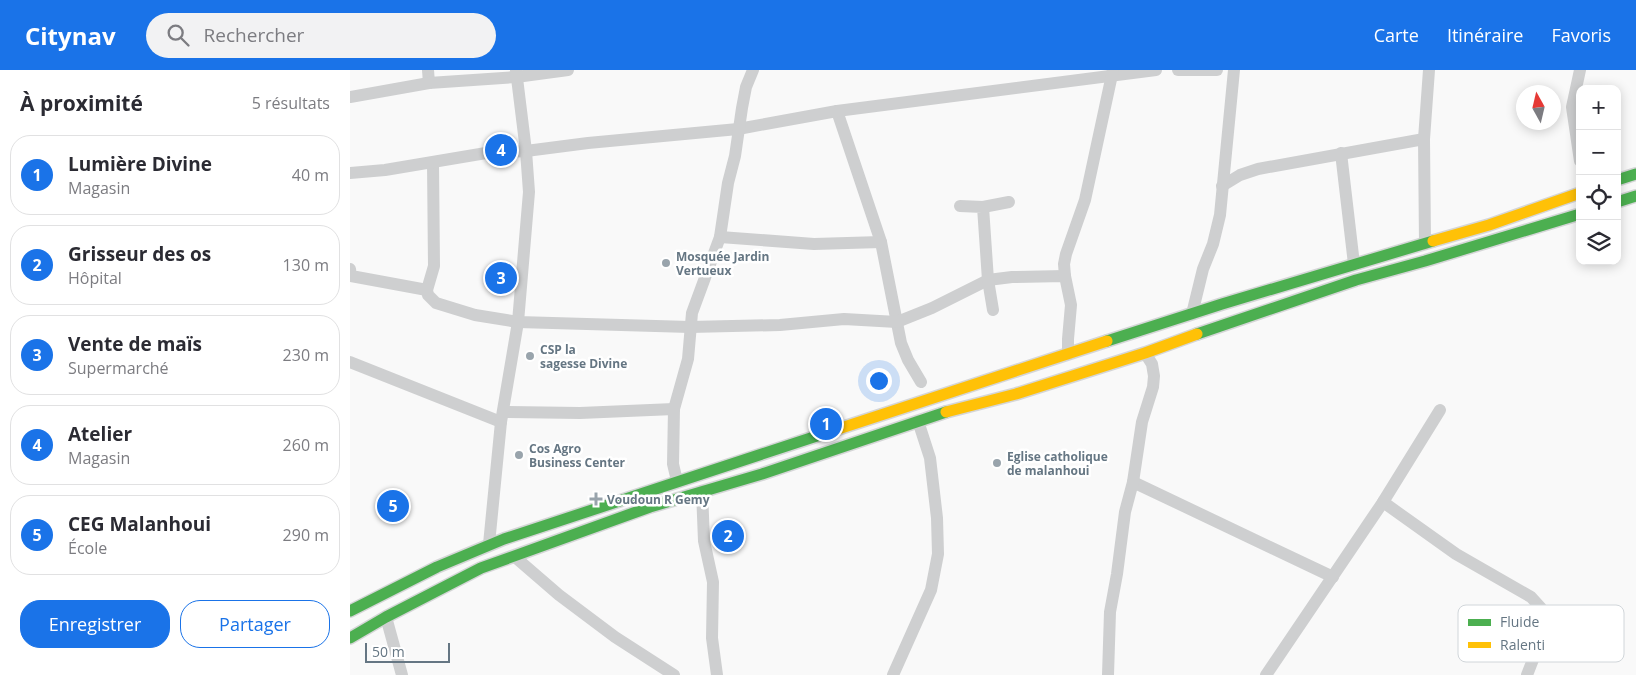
<!DOCTYPE html>
<html lang="fr">
<head>
<meta charset="utf-8">
<style>
  :root { --surface:#fff; --page:#f2f2f3; --text:#2b2b33; --muted:#7c7c81; --line:#e1e1e2; --accent:#1a73e8 }
  body { margin:0; font-family:"Open Sans",sans-serif; background:var(--page); color:var(--text) }
  .controls { position:absolute; right:15px; top:15px; display:grid; overflow:hidden; border-radius:10px; box-shadow:0 2px 12px #0003 }
  .controls button { width:45px; height:45px; display:grid; place-items:center; padding:0; border:0; border-bottom:1px solid var(--line); background:var(--surface); color:var(--text); font:25px sans-serif }
  .compass { position:absolute; left:1166px; top:15px; width:45px; height:45px; border-radius:50%; background:var(--surface); box-shadow:0 2px 12px #0003; rotate:352deg }
  .scale { position:absolute; left:15px; bottom:12px; width:85px; box-sizing:border-box; padding-left:5px; border:2px solid #657683; border-top:0; font-size:14px; line-height:18px; white-space:nowrap; color:#657683; -webkit-text-stroke:4px #fff; paint-order:stroke }
  .you { position:absolute; left:528px; top:310px; width:18px; height:18px; margin:-12px; border:4px solid #fff; border-radius:50%; background:#1a73e8; box-shadow:0 0 0 8px #1a73e833 }
  .badge { display:grid; place-items:center; width:32px; height:32px; border-radius:50%; background:var(--accent); color:#fff; font-size:16px; font-weight:700 }
  .pin { position:absolute; translate:-50% -50%; border:2px solid #fff; box-shadow:0 1px 5px #0006 }
  .list { margin:0; padding:0; list-style:none }
  h2 { display:flex; justify-content:space-between; align-items:center; height:65px; margin:0; padding:0 20px; font-size:21px }
  h2 small { font-size:16px; font-weight:400; color:var(--muted) }
  .list li { display:grid; grid-template-columns:32px 1fr auto; gap:15px; align-items:center; box-sizing:border-box; height:80px; margin:0 10px 10px; padding:0 10px; border:1px solid var(--line); border-radius:20px }
  .list b { display:block; font-size:19px; white-space:nowrap }
  .list p { margin:0; font-size:16px; white-space:nowrap; color:var(--muted) }
  .list em { font-size:16px; font-style:normal; color:var(--muted) }
  .actions { display:flex; gap:10px; padding:15px 20px }
  .actions a { flex:1; padding:11px 0; border:1px solid var(--accent); border-radius:20px; text-align:center; font-size:18px; color:var(--accent) }
  .actions .main { background:var(--accent); color:#fff }
  .icon { flex:none; width:28px; height:28px; fill:none; stroke:currentColor; stroke-width:2; stroke-linecap:round; stroke-linejoin:round }
  .map { position:relative; flex:none; width:1286px; height:605px; overflow:hidden }
  header { display:flex; align-items:center; gap:30px; box-sizing:border-box; height:70px; padding:0 25px; background:var(--accent); color:#fff }
  header strong { font-size:24px }
  nav { display:flex; gap:28px; margin-inline-start:auto; font-size:18px }
  .search { width:350px; height:45px; background:var(--page); display:flex; align-items:center; gap:12px; box-sizing:border-box; padding:0 18px; border-radius:28px; color:var(--muted); font-size:19px }
  main { display:flex }
  aside { flex:1; background:var(--surface) }
  .map>svg:first-child { display:block }
  .lines { fill:none; stroke-linecap:round; stroke-linejoin:round }
  .fast-casing { stroke:#d5d6d7; stroke-width:14 }
  .slow-casing { stroke:#d5d6d7; stroke-width:14 }
  .street { stroke:#cecfd0; stroke-width:12 }
  .fast { stroke:#4caf50; stroke-width:11 }
  .slow { stroke:#ffc107; stroke-width:11 }
  .poi-dot { fill:#99a4ac; stroke:#fff; stroke-width:2 }
  .labels { text-anchor:middle; dominant-baseline:central; stroke-width:5; stroke-linejoin:round; paint-order:stroke }
  .poi-label { font-size:12px; font-weight:bold; fill:#657683; stroke:#fff; text-anchor:start }
  .key { fill:#fff; stroke:#d1d6da; stroke-width:1 }
  .key-label { font-size:14px; fill:#657683 }
</style>
</head>
<body>
<header>
<strong>Citynav</strong>
<div class="search"><svg class="icon" aria-label="search" viewBox="0 0 24 24"><circle cx="10" cy="10" r="6"/><path d="M15 15l6 6"/></svg>Rechercher</div>
<nav><a>Carte</a><a>Itinéraire</a><a>Favoris</a></nav>
</header>
<main>
<aside>
<h2>À proximité<small>5 résultats</small></h2>
<ul class="list">
<li><span class="badge">1</span><div><b>Lumière Divine</b><p>Magasin</p></div><em>40 m</em></li>
<li><span class="badge">2</span><div><b>Grisseur des os</b><p>Hôpital</p></div><em>130 m</em></li>
<li><span class="badge">3</span><div><b>Vente de maïs</b><p>Supermarché</p></div><em>230 m</em></li>
<li><span class="badge">4</span><div><b>Atelier</b><p>Magasin</p></div><em>260 m</em></li>
<li><span class="badge">5</span><div><b>CEG Malanhoui</b><p>École</p></div><em>290 m</em></li>
</ul>
<div class="actions"><a class="main">Enregistrer</a><a>Partager</a></div>
</aside>
<div class="map">
<svg width="1286" height="605" viewBox="0 0 1286 605">
  <rect width="100%" height="100%" fill="#f9f9f9"/>
  <g class="lines">
    <g class="fast-casing">
      <g id="fast">
        <polyline points="1267,110 1286,104"/>
        <polyline points="1267,132 1286,126"/>
        <polyline points="847,264 1006,210 1075,191 1230,144"/>
        <polyline points="757,271 872,234 1083,171"/>
        <polyline points="0,541 87,497 154,469 479,362"/>
        <polyline points="0,568 36,547 131,498 300,437 412,404 596,342"/>
      </g>
    </g>
    <g class="slow-casing">
      <g id="slow">
        <polyline points="1083,171 1139,155 1230,123"/>
        <polyline points="596,342 666,324 795,283 847,264"/>
        <polyline points="479,362 757,271"/>
      </g>
    </g>
    <g class="street">
      <polyline points="78,0 79,13"/>
      <polyline points="828,0 867,0"/>
      <polyline points="0,27 79,13 166,7 218,0"/>
      <polyline points="487,41 531,172 551,273 558,290 571,312"/>
      <polyline points="991,83 1004,194"/>
      <polyline points="1230,91 1222,37 1230,0"/>
      <polyline points="83,93 84,196 77,220 78,225 86,233 125,245 168,252 340,257 430,255 494,249 547,252 582,238 638,210 662,207 715,206 721,235 718,269 718,284"/>
      <polyline points="0,103 35,100 136,83 176,81 238,73 388,59 487,41 806,0"/>
      <polyline points="872,116 890,105 908,99 1074,69"/>
      <polyline points="610,136 633,137 638,210 643,240"/>
      <polyline points="633,137 659,132"/>
      <polyline points="370,167 464,174 531,172"/>
      <polyline points="1075,174 1074,69 1079,0"/>
      <polyline points="0,199 1,206 77,220"/>
      <polyline points="715,206 714,194 716,184 735,130 763,0"/>
      <polyline points="842,244 853,199 863,174 870,145 884,0"/>
      <polyline points="0,292 151,352"/>
      <polyline points="154,342 230,343 324,339"/>
      <polyline points="327,411 323,394 324,339 338,289 342,243 370,167 378,113 385,86 392,38 396,17 403,0"/>
      <polyline points="783,412 983,507"/>
      <polyline points="352,421 354,471 363,512 362,568 367,605"/>
      <polyline points="1033,432 1106,484 1181,527 1191,538 1196,556 1177,605"/>
      <polyline points="139,474 151,352 168,252 179,122 176,81 166,0"/>
      <polyline points="165,487 209,525 265,567 324,605"/>
      <polyline points="36,547 52,605"/>
      <polyline points="543,605 581,520 588,484 587,448 580,388 568,351"/>
      <polyline points="758,605 760,542 767,504 775,442 783,412 792,352 803,317 804,306 802,294 795,283"/>
      <polyline points="916,605 1033,432 1090,340"/>
    </g>
    <use href="#fast" class="fast"/>
    <use href="#slow" class="slow"/>
  </g>
  <g class="poi-dot">
    <circle cx="316" cy="193" r="5"/>
    <circle cx="180" cy="286" r="5"/>
    <circle cx="169" cy="385" r="5"/>
    <circle cx="647" cy="393" r="5"/>
    <path d="M243.5 421.5h5v5h5v5h-5v5h-5v-5h-5v-5h5z"/>
  </g>
  <g class="labels">
    <g class="poi-label">
      <text x="326" y="186">Mosquée Jardin<tspan x="326" dy="14">Vertueux</tspan></text>
      <text x="190" y="279">CSP la<tspan x="190" dy="14">sagesse Divine</tspan></text>
      <text x="179" y="378">Cos Agro<tspan x="179" dy="14">Business Center</tspan></text>
      <text x="657" y="386">Eglise catholique<tspan x="657" dy="14">de malanhoui</tspan></text>
      <text x="257" y="429">Voudoun R Gemy</text>
    </g>
  </g>
  <rect x="1108" y="535" width="166" height="57" rx="8" class="key"/>
  <rect x="1118" y="549" width="23" height="7" fill="#4caf50"/>
  <rect x="1118" y="572" width="23" height="6" fill="#ffc107"/>
  <g class="key-label">
    <text x="1150" y="557">Fluide</text>
    <text x="1150" y="580">Ralenti</text>
  </g>
</svg>
<div class="controls">
<button>+</button>
<button>−</button>
<button><svg class="icon" aria-label="locate" viewBox="0 0 24 24"><circle cx="12" cy="12" r="6"/><path d="M12 2v4M12 18v4M2 12h4M18 12h4"/></svg></button>
<button><svg class="icon" aria-label="layers" viewBox="0 0 24 24"><path d="M12 4l9 5-9 5-9-5zM3 14l9 5 9-5"/></svg></button>
</div>
<svg class="compass" viewBox="-18 -18 36 36"><path d="M0-13l5 13h-10z" fill="#e53935"/><path d="M0 13l5-13h-10z" fill="#7c7c81"/></svg>
<div class="scale">50 m</div>
<div class="you"></div>
<div class="pin badge" style="left:476px;top:354px">1</div>
<div class="pin badge" style="left:378px;top:466px">2</div>
<div class="pin badge" style="left:151px;top:208px">3</div>
<div class="pin badge" style="left:151px;top:80px">4</div>
<div class="pin badge" style="left:43px;top:436px">5</div>
</div>
</main>
</body>
</html>
